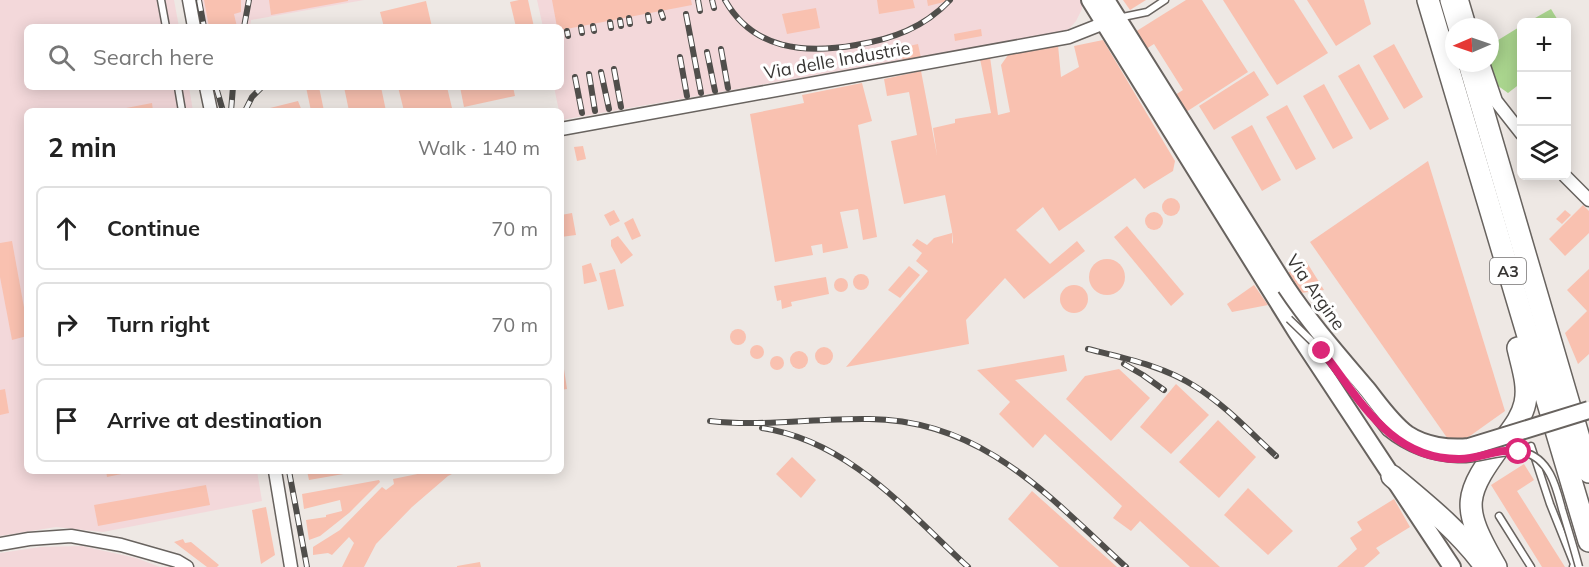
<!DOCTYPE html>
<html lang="en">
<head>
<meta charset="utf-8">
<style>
  :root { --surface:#fff; --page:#f2f2f2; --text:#222; --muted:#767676; --line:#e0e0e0 }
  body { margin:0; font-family:Mulish,sans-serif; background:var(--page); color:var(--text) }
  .controls { position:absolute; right:18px; top:18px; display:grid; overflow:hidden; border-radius:9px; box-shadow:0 3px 15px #0003 }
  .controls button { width:54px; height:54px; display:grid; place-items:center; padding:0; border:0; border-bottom:2px solid var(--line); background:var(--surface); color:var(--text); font:30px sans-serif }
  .compass { position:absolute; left:1445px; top:18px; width:54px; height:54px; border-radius:50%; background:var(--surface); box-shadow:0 3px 15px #0003; rotate:268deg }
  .stop { position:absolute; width:18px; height:18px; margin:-14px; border:4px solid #db2777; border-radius:50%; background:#fff }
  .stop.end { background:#db2777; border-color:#fff; box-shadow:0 2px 6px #0008 }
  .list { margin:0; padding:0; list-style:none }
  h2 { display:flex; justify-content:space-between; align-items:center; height:78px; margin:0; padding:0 24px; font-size:26px }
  h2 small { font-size:20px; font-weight:400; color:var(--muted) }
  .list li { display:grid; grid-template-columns:39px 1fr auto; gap:18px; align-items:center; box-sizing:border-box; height:84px; margin:0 12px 12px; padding:0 12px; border:2px solid var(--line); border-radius:9px }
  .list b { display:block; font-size:22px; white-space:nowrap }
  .list em { font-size:20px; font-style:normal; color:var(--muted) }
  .icon { flex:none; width:33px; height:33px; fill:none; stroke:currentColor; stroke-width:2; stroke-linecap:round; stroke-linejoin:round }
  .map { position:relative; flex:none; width:1589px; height:567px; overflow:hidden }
  .search { position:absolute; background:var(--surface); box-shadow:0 3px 15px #0003; left:24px; top:24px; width:540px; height:66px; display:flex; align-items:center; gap:15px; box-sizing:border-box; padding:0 21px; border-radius:9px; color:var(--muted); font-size:22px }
  .panel { position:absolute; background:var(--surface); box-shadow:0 3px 15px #0003; left:24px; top:108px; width:540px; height:366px; border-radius:9px }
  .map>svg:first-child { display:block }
  .industrial { fill:#f3d8da }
  .green { fill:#aad58e }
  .building { fill:#f9c1b0 }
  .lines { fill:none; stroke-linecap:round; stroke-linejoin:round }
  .lane-casing { stroke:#68635f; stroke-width:9 }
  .street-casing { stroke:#68635f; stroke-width:15 }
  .secondary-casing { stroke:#68635f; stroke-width:20 }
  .highway-casing { stroke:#68635f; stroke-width:24 }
  .lane { stroke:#fff; stroke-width:6 }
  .street { stroke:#fff; stroke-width:12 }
  .secondary { stroke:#fff; stroke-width:16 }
  .highway { stroke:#fff; stroke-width:21 }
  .rail-casing { stroke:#504e4b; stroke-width:6 }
  .rail { stroke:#fff; stroke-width:4; stroke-dasharray:11; stroke-linecap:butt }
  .lane-bridge-casing { stroke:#68635f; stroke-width:9; stroke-linecap:butt }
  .secondary-bridge-casing { stroke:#68635f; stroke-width:20; stroke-linecap:butt }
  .lane-bridge { stroke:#fff; stroke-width:6 }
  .secondary-bridge { stroke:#fff; stroke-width:16 }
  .route { stroke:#db2777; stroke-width:8 }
  .labels { text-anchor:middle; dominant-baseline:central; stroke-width:6; stroke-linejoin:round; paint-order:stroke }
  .shield { fill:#fff; stroke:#747271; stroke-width:1.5 }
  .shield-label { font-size:16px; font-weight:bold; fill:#383634 }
  .street-label { font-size:18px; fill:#383634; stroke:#fff }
</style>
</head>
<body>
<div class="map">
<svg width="1589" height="567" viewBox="0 0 1589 567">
  <rect width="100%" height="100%" fill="#eee8e4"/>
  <g class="industrial">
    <polygon points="0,0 174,0 179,27 27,27 27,87 189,87 193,111 27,111 27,471 257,471 262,501 103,532 56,527 0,536"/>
    <polygon points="202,0 364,0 251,20 250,27 207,27"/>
    <polygon points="537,0 1082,0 1082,9 1076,21 1069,29 1061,32 561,120 561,111 559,111 554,87 561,87 561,27 543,27"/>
    <polygon points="82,546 136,558 160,567 0,567 0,553 41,547"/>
  </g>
  <g class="green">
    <polygon points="1551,9 1559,22 1528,22"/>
    <polygon points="1521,26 1521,83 1508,93 1494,83 1488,63 1490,63 1490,45"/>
  </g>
  <g class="building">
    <polygon points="204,0 241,0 241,12 234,14 237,27 209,27"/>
    <polygon points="269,0 348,0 348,1 271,15"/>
    <polygon points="519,0 528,0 534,27 516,27 510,2"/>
    <polygon points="552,0 691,0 692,5 561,30 561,27 557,27"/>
    <polygon points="877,0 913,0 915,8 879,14"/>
    <polygon points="927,0 946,0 944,2 928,6"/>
    <polygon points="1123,0 1146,0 1130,10"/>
    <polygon points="1186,0 1202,0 1248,72 1186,112 1175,95 1183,90 1154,44 1146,49 1135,32"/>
    <polygon points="1223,0 1294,0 1328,53 1277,85"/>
    <polygon points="1307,0 1364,0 1371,24 1336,46"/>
    <polygon points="426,1 432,27 384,27 380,12"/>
    <polygon points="816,8 820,28 787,34 782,14"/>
    <polygon points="981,29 982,36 955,41 954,34"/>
    <polygon points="1103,40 1175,161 1173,171 1144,189 1135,178 1059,231 1043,207 1016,230 1050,264 1077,241 1085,251 1024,299 1005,278 966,320 969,344 846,367 928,271 916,261 922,253 912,245 917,239 927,245 934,238 952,233 952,244 953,242 952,231 945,195 904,204 891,141 917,135 909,92 887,96 884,79 921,71 937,155 933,128 955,123 955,119 991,113 980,59 990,57 998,115 1010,112 1001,65 1008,55 1058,45 1061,77 1079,67 1074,46"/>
    <polygon points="918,44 921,58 903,61 900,48"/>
    <polygon points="1394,44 1423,97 1404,109 1373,56"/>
    <polygon points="1359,64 1389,119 1370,130 1338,76"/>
    <polygon points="1254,71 1269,95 1214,130 1199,106"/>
    <polygon points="862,83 872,121 858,125 877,237 863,240 858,209 840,212 848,248 823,253 822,244 811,246 813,255 775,262 750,114 804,103 802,95"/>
    <polygon points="1324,84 1353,138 1333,149 1303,96"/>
    <polygon points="306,87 319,87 324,111 311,111"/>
    <polygon points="344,87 381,87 386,111 349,111"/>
    <polygon points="398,87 447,87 452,108 441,111 404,111"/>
    <polygon points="460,87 513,87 515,96 464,107"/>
    <polygon points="298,101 302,111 271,111 270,108"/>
    <polygon points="152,103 153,111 116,111 116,110"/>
    <polygon points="1287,105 1316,159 1296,170 1266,117"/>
    <polygon points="1252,125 1281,180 1262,191 1231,137"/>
    <polygon points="583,146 586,159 577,161 574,147"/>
    <polygon points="1428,161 1505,411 1460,443 1450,442 1310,242"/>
    <circle cx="1171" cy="207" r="9"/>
    <polygon points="1583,205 1589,211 1589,233 1565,256 1549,239"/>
    <polygon points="614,210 620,221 610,226 604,215"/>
    <polygon points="1565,210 1571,215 1562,224 1556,219"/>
    <circle cx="1154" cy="221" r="9"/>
    <polygon points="572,213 576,235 561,237 561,215"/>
    <polygon points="633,218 641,236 632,240 624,223"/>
    <polygon points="1127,226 1184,294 1171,306 1114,237"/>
    <polygon points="618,236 633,255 621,264 611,246 611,240"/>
    <polygon points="12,241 27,324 27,336 12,340 0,277 0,243"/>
    <circle cx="1107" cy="277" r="18"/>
    <polygon points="1306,261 1324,290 1301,293 1288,273"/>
    <polygon points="591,263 597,281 584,284 582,266"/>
    <polygon points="909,266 920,275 900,298 888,290"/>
    <polygon points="615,269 624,306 608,310 599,273"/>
    <polygon points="1589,269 1589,354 1578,364 1565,333 1587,311 1567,290"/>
    <circle cx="861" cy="282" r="8"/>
    <polygon points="826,277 829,294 791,302 792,306 782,309 781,300 777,301 774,286"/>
    <circle cx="841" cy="285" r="7"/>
    <polygon points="1254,285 1268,305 1232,312 1227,304"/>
    <circle cx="1074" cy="299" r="14"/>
    <circle cx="738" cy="337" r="8"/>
    <circle cx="757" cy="352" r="7"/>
    <circle cx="824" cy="356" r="9"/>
    <circle cx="799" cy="360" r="9"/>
    <polygon points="1064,355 1067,371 1015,380 1220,567 1190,567 1140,521 1131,531 1113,518 1122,506 1045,434 1033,448 999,414 1010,402 977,370"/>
    <circle cx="777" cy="363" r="7"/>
    <polygon points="564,369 567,389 561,390 561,370"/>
    <polygon points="1119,369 1150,398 1111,441 1066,399 1085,376"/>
    <polygon points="1176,384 1209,415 1171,454 1140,427"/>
    <polygon points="5,389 9,413 0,415 0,390"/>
    <polygon points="1218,420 1256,457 1219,498 1179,462"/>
    <polygon points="792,457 816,480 801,498 776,474"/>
    <polygon points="1524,464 1534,480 1517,491 1565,567 1542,567 1491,485"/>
    <polygon points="106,471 131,471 131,472 107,477"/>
    <polygon points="307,471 355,471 355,472 309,480"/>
    <polygon points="432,471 458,471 448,476 412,507 376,544 364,567 342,567 354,543 349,537 332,555 328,553 313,555 313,547 340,530 382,487 386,490 394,484 393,479"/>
    <polygon points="379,480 380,482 349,513 320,536 309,540 306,520 326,517 326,515 342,511 340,500 304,509 302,494"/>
    <polygon points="206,485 210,505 98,526 94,505"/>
    <polygon points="1248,488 1293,531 1268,555 1224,515"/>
    <polygon points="1032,491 1117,567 1059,567 1008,519"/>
    <polygon points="1394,499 1410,527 1376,548 1380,553 1364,567 1337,567 1357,549 1350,538 1362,530 1357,522"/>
    <polygon points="266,507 275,555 261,564 252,510"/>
    <polygon points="183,539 185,543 191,542 219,565 217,567 207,567 174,542"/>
    <polygon points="480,562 481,567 457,567 457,566"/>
  </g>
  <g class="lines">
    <g class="lane-casing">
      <g id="lane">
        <polyline points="161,0 166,27"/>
        <polyline points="1118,18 1147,12 1165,0"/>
        <polyline points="178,87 182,111"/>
        <polyline points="1531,446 1550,504 1574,564 1573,567"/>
        <polyline points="1499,516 1531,567"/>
      </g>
    </g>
    <g class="street-casing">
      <g id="street">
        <polyline points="189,0 194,27"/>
        <polyline points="1462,0 1470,27"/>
        <polyline points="1483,63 1496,101 1522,134"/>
        <polyline points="206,87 211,111"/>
        <polyline points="561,129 1069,37 1112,20"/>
        <polyline points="1565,176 1589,200"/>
        <polyline points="275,471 291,567"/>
        <polyline points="0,544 29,539 71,536 121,545 177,561 187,567"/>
      </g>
    </g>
    <g class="secondary-casing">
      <g id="secondary">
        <polyline points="1090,0 1296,331 1452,567"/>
        <polyline points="1106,0 1286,287"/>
      </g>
    </g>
    <g class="highway-casing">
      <g id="highway">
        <polyline points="1428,0 1589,541"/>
        <polyline points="1451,0 1459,27"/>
        <polyline points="1469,63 1589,472"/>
        <path d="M1392,476C1424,503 1456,528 1482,562"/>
        <path d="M1496,567C1460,505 1463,496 1505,439C1513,428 1522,417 1525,403C1529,385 1522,366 1518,348"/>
      </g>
    </g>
    <use href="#lane" class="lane"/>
    <use href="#street" class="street"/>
    <use href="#secondary" class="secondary"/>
    <use href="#highway" class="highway"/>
    <g class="rail-casing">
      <g id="rail">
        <polyline points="199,0 204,27"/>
        <polyline points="698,0 700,11"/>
        <polyline points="712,0 714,8"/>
        <path d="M725,0C753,50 805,54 856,45C892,39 924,28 950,0"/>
        <polyline points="661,12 663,18"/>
        <polyline points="686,14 701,93"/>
        <polyline points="648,15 649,21"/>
        <polyline points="629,18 630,24"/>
        <polyline points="620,20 621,26"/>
        <polyline points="610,22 611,28"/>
        <polyline points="593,26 594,31"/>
        <polyline points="244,27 249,0"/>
        <polyline points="581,27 582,33"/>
        <polyline points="567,31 568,36"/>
        <polyline points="721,49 728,88"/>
        <polyline points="707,52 715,91"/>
        <polyline points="680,57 687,96"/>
        <polyline points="614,69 621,107"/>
        <polyline points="601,72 609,109"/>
        <polyline points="589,74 595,111"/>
        <polyline points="575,77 582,113"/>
        <polyline points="216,87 223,111"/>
        <polyline points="231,111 233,87"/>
        <polyline points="245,111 252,97 262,87"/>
        <path d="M1088,349C1124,358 1164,366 1196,387C1225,405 1251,433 1276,456"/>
        <polyline points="1124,364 1143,375 1164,390"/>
        <path d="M710,421C762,427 815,418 869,419C983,420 1048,496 1126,567"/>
        <path d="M762,428C849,441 907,511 968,567"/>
        <polyline points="289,471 307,567"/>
      </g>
    </g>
    <use href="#rail" class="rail"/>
    <g class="lane-bridge-casing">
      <path id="lane-bridge" d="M1289,319L1322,351L1386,432C1407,449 1431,458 1458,459C1490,461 1528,433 1550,474C1556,485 1559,498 1562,509C1568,529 1574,548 1579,567"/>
    </g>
    <g class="secondary-bridge-casing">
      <path id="secondary-bridge" d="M1286,287C1310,323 1339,356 1367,389C1379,404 1391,422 1407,434C1425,446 1449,449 1469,447L1589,410"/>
    </g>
    <use href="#lane-bridge" class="lane-bridge"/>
    <use href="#secondary-bridge" class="secondary-bridge"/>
  </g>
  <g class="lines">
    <path class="route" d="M1322,351C1360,399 1390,460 1460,459C1480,459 1499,447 1519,452"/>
  </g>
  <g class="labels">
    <rect class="shield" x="1490" y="258" width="36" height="26" rx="4.5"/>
    <g class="shield-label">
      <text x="1508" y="271">A3</text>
    </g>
    <g class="street-label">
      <text transform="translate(837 60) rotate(-10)">Via delle Industrie</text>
      <text transform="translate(1316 292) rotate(55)">Via Argine</text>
    </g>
  </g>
</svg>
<div class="controls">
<button>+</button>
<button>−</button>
<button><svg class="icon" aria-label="layers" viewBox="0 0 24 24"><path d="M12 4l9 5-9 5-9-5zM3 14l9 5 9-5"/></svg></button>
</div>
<svg class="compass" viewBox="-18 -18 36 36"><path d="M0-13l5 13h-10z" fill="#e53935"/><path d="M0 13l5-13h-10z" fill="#767676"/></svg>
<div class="stop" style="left:1519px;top:452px"></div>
<div class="stop end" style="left:1322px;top:351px"></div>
<div class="search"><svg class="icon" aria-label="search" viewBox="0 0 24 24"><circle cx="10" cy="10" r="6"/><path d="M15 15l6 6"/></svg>Search here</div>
<section class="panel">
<h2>2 min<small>Walk · 140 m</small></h2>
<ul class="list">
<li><svg class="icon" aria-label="ahead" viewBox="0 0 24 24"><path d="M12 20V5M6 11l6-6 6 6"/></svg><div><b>Continue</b></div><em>70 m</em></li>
<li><svg class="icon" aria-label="right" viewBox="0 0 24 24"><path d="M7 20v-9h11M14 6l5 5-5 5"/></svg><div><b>Turn right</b></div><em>70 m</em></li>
<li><svg class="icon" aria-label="arrive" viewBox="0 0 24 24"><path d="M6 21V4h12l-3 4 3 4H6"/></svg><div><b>Arrive at destination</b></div></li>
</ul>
</section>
</div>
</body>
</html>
